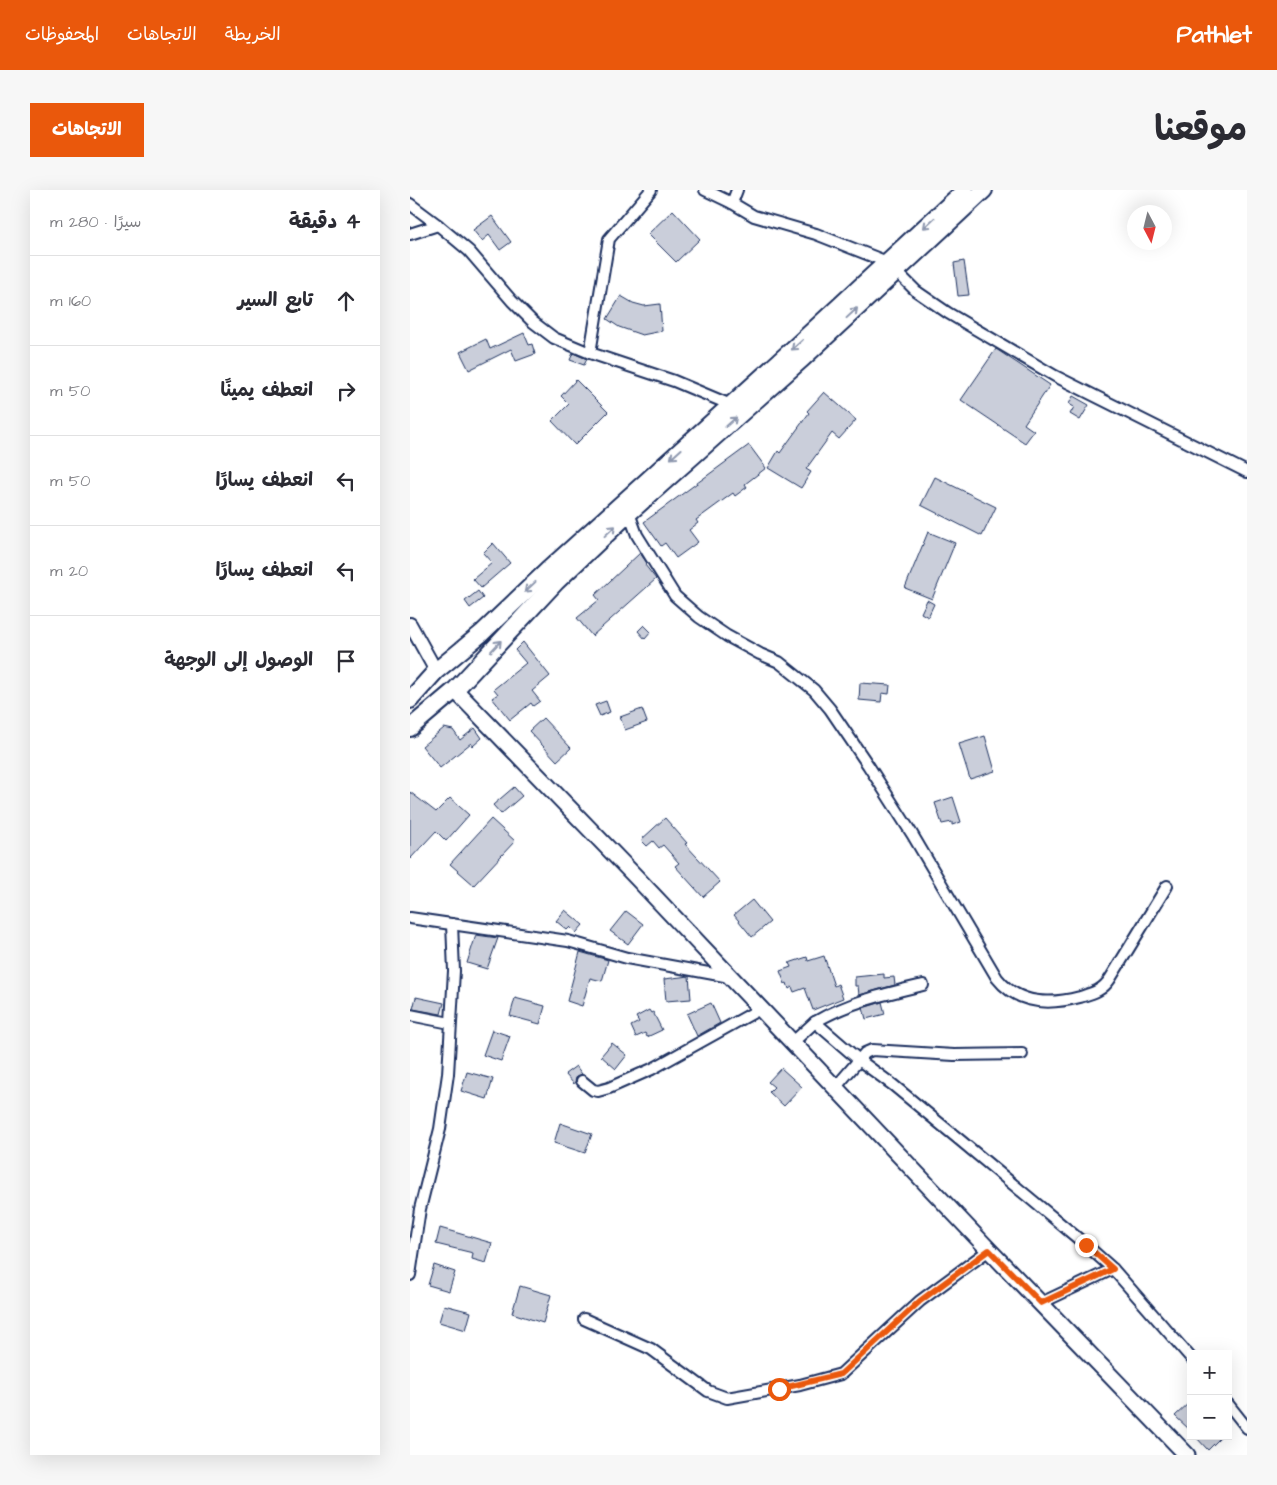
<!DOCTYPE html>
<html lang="ar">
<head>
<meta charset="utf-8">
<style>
  :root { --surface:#fff; --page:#f7f7f7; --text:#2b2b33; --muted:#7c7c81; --line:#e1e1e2; --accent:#ea580c }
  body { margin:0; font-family:"Architects Daughter","Playpen Sans Arabic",sans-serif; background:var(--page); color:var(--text); direction:rtl }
  .controls { position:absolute; right:15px; bottom:15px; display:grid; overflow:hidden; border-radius:0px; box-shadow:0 5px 20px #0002 }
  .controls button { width:45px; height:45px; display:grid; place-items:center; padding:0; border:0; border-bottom:1px solid var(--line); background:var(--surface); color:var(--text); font:25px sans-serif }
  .compass { position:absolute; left:717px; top:15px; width:45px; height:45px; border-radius:50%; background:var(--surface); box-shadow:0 5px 20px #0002; rotate:173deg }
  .stop { position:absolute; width:15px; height:15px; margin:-11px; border:4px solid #ea580c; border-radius:50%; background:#fff }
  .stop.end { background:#ea580c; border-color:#fff; box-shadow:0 1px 5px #0008 }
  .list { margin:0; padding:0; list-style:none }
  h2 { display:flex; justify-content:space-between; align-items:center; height:65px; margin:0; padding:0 20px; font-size:21px }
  h2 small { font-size:16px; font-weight:400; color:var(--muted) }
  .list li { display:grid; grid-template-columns:32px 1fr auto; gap:15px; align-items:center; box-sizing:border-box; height:90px; padding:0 20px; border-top:1px solid var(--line) }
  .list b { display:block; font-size:19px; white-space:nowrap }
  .list em { font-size:16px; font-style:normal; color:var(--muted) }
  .icon { flex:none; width:28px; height:28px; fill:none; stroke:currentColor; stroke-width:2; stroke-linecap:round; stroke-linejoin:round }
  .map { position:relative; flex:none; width:837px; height:1265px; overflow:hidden; direction:ltr; border-radius:0px }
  header { display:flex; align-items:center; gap:30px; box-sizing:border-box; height:70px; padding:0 25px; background:var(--accent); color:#fff }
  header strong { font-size:24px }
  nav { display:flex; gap:28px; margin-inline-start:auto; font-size:18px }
  .intro { display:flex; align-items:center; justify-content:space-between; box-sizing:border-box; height:120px; padding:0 30px }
  h1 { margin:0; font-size:35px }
  .button { padding:12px 22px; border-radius:0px; background:var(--accent); color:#fff; font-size:18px; font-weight:700 }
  main { display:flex; gap:30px; padding:0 30px }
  aside { flex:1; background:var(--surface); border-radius:0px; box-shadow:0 5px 20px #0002 }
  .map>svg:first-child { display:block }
  .building { fill:#caceda; stroke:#1b2f5e }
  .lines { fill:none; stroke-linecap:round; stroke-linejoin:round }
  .minor-casing { stroke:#1b2f5e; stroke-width:14 }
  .tertiary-casing { stroke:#1b2f5e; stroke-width:16 }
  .primary-casing { stroke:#1b2f5e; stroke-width:19 }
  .trunk-casing { stroke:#1b2f5e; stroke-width:20 }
  .minor { stroke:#fff; stroke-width:10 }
  .tertiary { stroke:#fff; stroke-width:12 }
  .primary { stroke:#fff; stroke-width:15 }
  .trunk { stroke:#fff; stroke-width:16 }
  .oneway { stroke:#8d97ae }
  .route { stroke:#ea580c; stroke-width:6 }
</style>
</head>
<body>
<header>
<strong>Pathlet</strong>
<nav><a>الخريطة</a><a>الاتجاهات</a><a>المحفوظات</a></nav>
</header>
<div class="intro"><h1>موقعنا</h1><a class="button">الاتجاهات</a></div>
<main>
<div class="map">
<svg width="837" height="1265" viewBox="0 0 837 1265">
  <rect width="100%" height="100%" fill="#fff"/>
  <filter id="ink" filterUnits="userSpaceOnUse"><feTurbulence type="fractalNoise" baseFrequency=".02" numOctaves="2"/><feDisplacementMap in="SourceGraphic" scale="10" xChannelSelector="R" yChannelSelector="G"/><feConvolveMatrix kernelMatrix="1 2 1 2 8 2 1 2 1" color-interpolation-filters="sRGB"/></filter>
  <g filter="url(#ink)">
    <g class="building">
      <polygon points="263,20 290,49 266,72 238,44"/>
      <polygon points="82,26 101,52 90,60 79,45 72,51 63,40"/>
      <polygon points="554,71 559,105 548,106 544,73"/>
      <polygon points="211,106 223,113 234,116 250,114 252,141 232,145 209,137 197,129"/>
      <polygon points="114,143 119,155 122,154 125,164 106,171 101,159 59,180 50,162 76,149 80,159"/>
      <polygon points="586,159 640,195 614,234 624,241 615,253 551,210"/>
      <polygon points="163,163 177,169 174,175 160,170"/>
      <polygon points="166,190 198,222 165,255 142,231 159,214 151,206"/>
      <polygon points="414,202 446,230 429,249 422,243 396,279 401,282 391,298 358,278 368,261 370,263 399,223 397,221"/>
      <polygon points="663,206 679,215 670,230 660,224 664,217 659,214"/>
      <polygon points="339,255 356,278 335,294 337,297 325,306 323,303 286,330 288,333 279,340 288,352 266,368 255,353 251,356 234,332"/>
      <polygon points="525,287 586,317 572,346 511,315"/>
      <polygon points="518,342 545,353 522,409 495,398"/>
      <polygon points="83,353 100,373 71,398 63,389 82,373 73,363"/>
      <polygon points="230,363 237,373 235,375 246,389 182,446 167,428 189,410 185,405"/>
      <polygon points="68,401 73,408 60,418 55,411"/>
      <polygon points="517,410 524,414 518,427 511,423"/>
      <polygon points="234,435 241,442 235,449 228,441"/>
      <polygon points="113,452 140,486 122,501 130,511 123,516 121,513 100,530 82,508 88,504 84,499 116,473 105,460"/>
      <polygon points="450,493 480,495 479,504 472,503 471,512 449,510"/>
      <polygon points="196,511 200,522 190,526 185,515"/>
      <polygon points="232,519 237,532 215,540 210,527"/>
      <polygon points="133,528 161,558 147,571 119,541"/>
      <polygon points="34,538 43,540 50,550 65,538 72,548 63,556 61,553 30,578 12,556"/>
      <polygon points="575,546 585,581 560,589 549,554"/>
      <polygon points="104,597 112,606 91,624 83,615"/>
      <polygon points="0,602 26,622 40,608 59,625 36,651 26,641 0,669"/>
      <polygon points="543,607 551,632 542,635 542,632 532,634 525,613"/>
      <polygon points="255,628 277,653 275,654 310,692 293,707 265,676 269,673 253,655 249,658 243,651 237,656 231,650"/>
      <polygon points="81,629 105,651 64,695 40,674"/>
      <polygon points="342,710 360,732 342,747 324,725"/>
      <polygon points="155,720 173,735 166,743 160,737 157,740 146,731"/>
      <polygon points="216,721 233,734 218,754 200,741"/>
      <polygon points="66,745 88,748 77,779 57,773"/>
      <polygon points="170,762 198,770 192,791 180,788 172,816 157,811"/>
      <polygon points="414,766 424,796 428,794 433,808 403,820 395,798 384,802 382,797 379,799 377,793 375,794 370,781 381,777 379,773 397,767 398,771"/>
      <polygon points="474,784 474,788 484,787 485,795 449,805 448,796 445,796 445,787"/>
      <polygon points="279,786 281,809 256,811 254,789"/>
      <polygon points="6,807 34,813 31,824 3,819"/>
      <polygon points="105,808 135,816 130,834 100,826"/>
      <polygon points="472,812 475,824 456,829 453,818"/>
      <polygon points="301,813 310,833 287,846 277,824"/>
      <polygon points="239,820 241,823 243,822 252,840 237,847 235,843 226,847 221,836 229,832 226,827"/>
      <polygon points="82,840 100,846 91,871 73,865"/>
      <polygon points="202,853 217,865 206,879 191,866"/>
      <polygon points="166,876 172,884 167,886 164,894 155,884"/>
      <polygon points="371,878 392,897 374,916 359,902 364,897 358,892"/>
      <polygon points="57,882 83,889 77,909 51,901"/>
      <polygon points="150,933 182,944 175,963 144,953"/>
      <polygon points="30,1038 82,1053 76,1073 62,1069 63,1063 26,1054"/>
      <polygon points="24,1075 45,1082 39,1101 18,1095"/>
      <polygon points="110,1096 141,1105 133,1133 102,1123"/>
      <polygon points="34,1115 61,1122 56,1140 29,1132"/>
      <polygon points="781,1211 781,1241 765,1226"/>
      <polygon points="785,1246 812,1246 798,1260"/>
    </g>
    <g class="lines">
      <g class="minor-casing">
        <g id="minor">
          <polyline points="295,0 322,13"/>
          <polyline points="327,0 322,13 344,26 406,44 477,72 506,101 538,123 645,186 837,282"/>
          <polyline points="0,14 28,35 59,61 102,111 123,132 144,148 180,163 264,191 321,215"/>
          <polyline points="0,44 28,35"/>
          <polyline points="180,163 199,49 241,0"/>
          <path d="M216,320L219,323L227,345L265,406L289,427L317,446L350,464L369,472L404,500L420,519L458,575L502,644L587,788C608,815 640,815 670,807C683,803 692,801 700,789L757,696"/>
          <polyline points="0,728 158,751 217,768 320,787"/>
          <path d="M513,795C475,804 439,812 405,832L449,870L483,895L551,951L676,1055L703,1079L781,1168"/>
          <polyline points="0,825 40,833"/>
          <polyline points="382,853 405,832"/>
          <polyline points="172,891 183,900 188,901 199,898 242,879 350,819"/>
          <polyline points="425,898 455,863 462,860 544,865 612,864"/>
          <polyline points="0,1085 10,1019 30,939 38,884 44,781 42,734"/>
          <polyline points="631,1113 703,1079"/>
          <polyline points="174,1129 241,1159 298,1201 317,1208 390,1195 431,1184 510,1111 579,1060"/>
          <polyline points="818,1214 837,1238"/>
        </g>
      </g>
      <g class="tertiary-casing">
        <polyline id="tertiary" points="0,434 26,481"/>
      </g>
      <g class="primary-casing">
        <polyline id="primary" points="45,500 225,686 579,1060 777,1265"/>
      </g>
      <g class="trunk-casing">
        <g id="trunk">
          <polyline points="0,510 26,481 72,443 137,381 383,159 555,0"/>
          <polyline points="0,538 45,500 146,392 219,323 392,169 574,0"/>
        </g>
      </g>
      <use href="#minor" class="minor"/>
      <use href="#tertiary" class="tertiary"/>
      <use href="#primary" class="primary"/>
      <use href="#trunk" class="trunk"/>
    </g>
    <defs><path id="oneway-shaft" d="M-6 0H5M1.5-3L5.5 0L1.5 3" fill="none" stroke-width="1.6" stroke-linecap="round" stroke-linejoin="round" transform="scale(1.25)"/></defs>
    <g class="oneway">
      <use href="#oneway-shaft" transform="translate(519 33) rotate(137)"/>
      <use href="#oneway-shaft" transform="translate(442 123) rotate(-43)"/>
      <use href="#oneway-shaft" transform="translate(387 155) rotate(138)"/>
      <use href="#oneway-shaft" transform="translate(321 232) rotate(-42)"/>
      <use href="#oneway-shaft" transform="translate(266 264) rotate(138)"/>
      <use href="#oneway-shaft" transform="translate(200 341) rotate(-43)"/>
      <use href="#oneway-shaft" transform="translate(120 397) rotate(137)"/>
      <use href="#oneway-shaft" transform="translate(86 456) rotate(-47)"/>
    </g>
  </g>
  <g class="lines" filter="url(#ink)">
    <polyline class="route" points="369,1199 431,1184 510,1111 579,1060 631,1113 703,1079 676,1055"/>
  </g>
</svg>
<div class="controls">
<button>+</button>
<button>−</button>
</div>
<svg class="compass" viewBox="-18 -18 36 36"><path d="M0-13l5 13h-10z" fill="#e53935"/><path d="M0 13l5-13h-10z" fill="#7c7c81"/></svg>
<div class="stop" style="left:369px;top:1199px"></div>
<div class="stop end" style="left:676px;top:1055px"></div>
</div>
<aside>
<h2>4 دقيقة<small>سيرًا · 280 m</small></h2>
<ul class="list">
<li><svg class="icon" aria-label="ahead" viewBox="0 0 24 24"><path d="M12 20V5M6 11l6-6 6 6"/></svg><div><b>تابع السير</b></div><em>160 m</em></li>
<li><svg class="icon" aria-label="right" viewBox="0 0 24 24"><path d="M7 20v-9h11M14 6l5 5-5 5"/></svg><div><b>انعطف يمينًا</b></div><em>50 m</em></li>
<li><svg class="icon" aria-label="left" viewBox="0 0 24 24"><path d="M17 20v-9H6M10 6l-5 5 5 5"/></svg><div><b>انعطف يسارًا</b></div><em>50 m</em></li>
<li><svg class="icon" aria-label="left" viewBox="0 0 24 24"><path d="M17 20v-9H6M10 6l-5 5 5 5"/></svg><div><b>انعطف يسارًا</b></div><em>20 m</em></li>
<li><svg class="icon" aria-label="arrive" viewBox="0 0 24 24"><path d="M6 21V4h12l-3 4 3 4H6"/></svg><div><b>الوصول إلى الوجهة</b></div></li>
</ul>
</aside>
</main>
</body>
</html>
